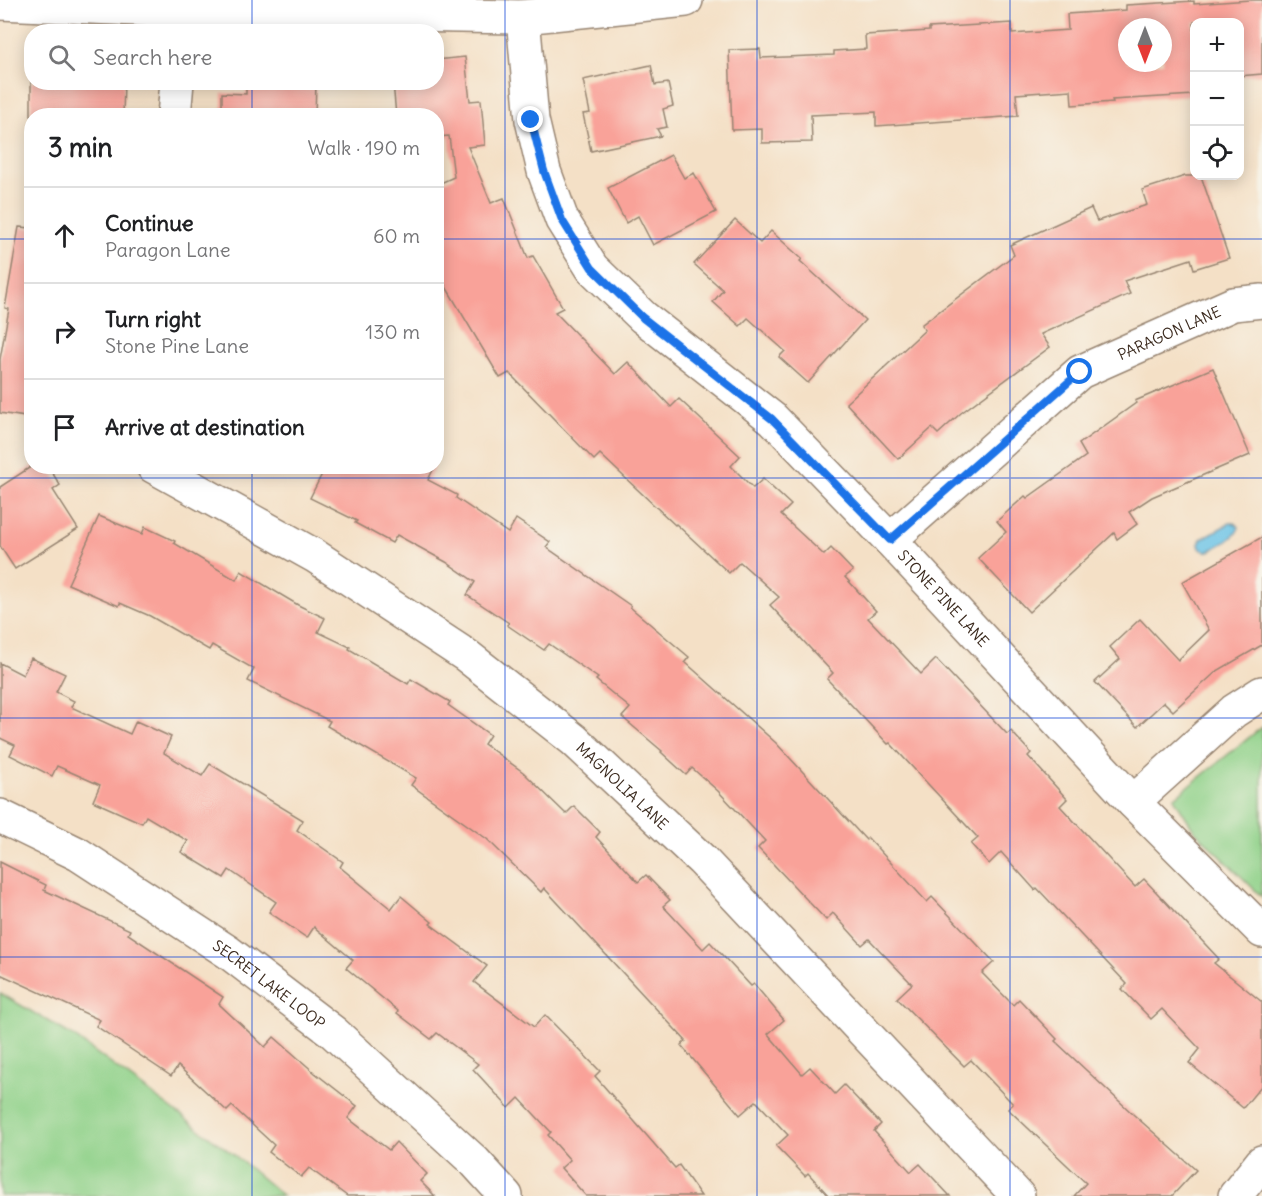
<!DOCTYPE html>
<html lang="en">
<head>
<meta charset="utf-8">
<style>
  :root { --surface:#fff; --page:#f6f6f6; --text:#202124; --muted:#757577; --line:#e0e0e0 }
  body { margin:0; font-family:Delius,sans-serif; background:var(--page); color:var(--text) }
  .controls { position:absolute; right:18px; top:18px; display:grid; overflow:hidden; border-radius:12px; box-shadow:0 3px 15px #0003 }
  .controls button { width:54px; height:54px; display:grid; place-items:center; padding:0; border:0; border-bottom:2px solid var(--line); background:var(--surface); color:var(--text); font:30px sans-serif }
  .compass { position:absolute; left:1118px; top:18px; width:54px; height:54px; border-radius:50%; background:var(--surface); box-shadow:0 3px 15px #0003; rotate:180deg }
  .stop { position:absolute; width:18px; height:18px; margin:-14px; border:4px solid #1a73e8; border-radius:50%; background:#fff }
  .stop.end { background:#1a73e8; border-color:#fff; box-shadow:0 2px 6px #0008 }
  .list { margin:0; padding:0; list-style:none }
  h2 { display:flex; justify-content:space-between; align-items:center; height:78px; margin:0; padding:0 24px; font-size:26px }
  h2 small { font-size:20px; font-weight:400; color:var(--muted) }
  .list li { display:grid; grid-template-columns:39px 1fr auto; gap:18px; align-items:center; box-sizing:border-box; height:96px; padding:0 24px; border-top:2px solid var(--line) }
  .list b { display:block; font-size:22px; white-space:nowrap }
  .list p { margin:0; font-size:20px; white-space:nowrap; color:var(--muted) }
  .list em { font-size:20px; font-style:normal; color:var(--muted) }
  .icon { flex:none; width:33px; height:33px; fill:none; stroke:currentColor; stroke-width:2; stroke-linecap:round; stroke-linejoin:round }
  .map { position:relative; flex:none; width:1262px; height:1196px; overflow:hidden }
  .search { position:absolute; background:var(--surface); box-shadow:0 3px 15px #0003; left:24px; top:24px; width:420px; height:66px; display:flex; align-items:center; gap:15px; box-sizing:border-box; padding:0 21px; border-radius:24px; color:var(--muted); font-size:22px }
  .panel { position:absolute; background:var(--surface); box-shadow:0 3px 15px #0003; left:24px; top:108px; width:420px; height:366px; border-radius:24px }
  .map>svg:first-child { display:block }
  .green { fill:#8fd189; stroke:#657e54; stroke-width:1.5 }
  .water { fill:#69c3e7; stroke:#527682; stroke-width:1.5 }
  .building { fill:#f9a299; fill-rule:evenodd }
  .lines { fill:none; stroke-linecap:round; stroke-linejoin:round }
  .street-casing { stroke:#988572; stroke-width:36 }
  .street { stroke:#fff; stroke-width:33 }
  .route { stroke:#1a73e8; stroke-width:8 }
  .grid { fill:none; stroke:#1d4ed8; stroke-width:1.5; stroke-opacity:0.55 }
  .labels { text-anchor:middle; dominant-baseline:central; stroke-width:6; stroke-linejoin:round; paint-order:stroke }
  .street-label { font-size:15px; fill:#3b2a1e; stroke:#f7f3e8 }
</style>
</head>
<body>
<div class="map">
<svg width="1262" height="1196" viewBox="0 0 1262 1196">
  <rect width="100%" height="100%" fill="#f7f3e8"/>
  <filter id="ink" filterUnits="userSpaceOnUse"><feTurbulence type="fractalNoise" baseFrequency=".0167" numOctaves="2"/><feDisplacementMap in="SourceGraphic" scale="12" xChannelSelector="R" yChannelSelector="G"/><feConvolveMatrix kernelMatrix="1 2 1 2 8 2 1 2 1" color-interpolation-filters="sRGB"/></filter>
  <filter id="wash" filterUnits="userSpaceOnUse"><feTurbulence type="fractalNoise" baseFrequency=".008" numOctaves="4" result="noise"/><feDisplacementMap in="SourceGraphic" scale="24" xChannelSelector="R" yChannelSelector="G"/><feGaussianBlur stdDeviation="1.35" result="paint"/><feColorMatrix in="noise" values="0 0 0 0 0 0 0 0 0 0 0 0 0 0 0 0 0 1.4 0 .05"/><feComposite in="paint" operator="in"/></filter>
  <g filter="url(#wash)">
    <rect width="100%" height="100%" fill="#f4e0c6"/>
    <g class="green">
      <polygon points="1262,727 1262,897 1194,830 1174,798"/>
      <polygon points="0,993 73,1036 233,1154 283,1196 0,1196"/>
    </g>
    <path class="water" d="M1230,523H1234L1239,527C1235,539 1220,545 1209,551H1205L1200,548L1199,544L1201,539Z"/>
    <g id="blocks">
      <g class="building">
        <path d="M1250,0H1262V74L1239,76V22H1194V95L1112,100L1113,102L1072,105L1071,90L1016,94L1018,116L876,126V112L811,115L812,142L762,143V129L732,130L729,50L760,49L761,58L834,55V51L866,49L865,35L929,31V28L1012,23V34L1068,30L1067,14L1126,10V5L1194,1V4ZM1127,27H1163V63H1127Z"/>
        <polygon points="465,57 470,101 481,100 485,145 468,147 491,203 504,198 528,258 533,256 563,308 555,312 615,374 628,362 671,407 679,399 740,456 731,466 753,488 763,479 791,505 781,515 824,555 831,548 853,571 845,577 876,611 868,618 921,674 936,659 1007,734 1011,731 1031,753 1028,756 1067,799 1060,806 1135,887 1144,879 1219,959 1214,963 1262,1002 1262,1085 1243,1108 1189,1063 1200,1049 1162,1009 1151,1019 1122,989 1127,984 1037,888 1035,890 1001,852 989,864 971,844 978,838 890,743 888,744 827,679 833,673 770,605 779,597 740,562 729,573 676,524 675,525 600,454 594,460 509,373 500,378 436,270 436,185 454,177 449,136 436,137 436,116 396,116 393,82 436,82 436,60"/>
        <polygon points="651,65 655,85 668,83 673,106 663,109 667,127 657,129 661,136 591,151 583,114 590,113 583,80"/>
        <polygon points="31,82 124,82 123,116 31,116"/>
        <polygon points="246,82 316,82 315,116 222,116 222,93 246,94"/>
        <polygon points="671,155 684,178 694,173 716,212 653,245 638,216 626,223 608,188"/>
        <polygon points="1185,176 1201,176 1229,258 1194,269 1191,259 1124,281 1130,294 1041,334 1050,347 961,413 938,434 932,428 898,459 846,403 925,330 921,325 1014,255 1010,245 1091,208 1097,221 1147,205 1142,190"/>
        <polygon points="735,220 760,243 771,231 802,259 800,261 865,320 808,383 779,357 785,351 748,318 740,326 713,302 723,290 694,264"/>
        <polygon points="19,227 32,228 32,418 0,413 0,359 9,309 5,308"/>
        <polygon points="1213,368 1250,455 1152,497 1129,512 1137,524 1117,539 1114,533 1029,612 978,558 1006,532 997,521 1025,496 1027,498 1086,456 1079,444 1136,403 1135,401"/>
        <polygon points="32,466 48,466 60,485 53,490 78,529 15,569 0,546 0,487"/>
        <polygon points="326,466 435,466 428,480 457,495 456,498 508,533 516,519 550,542 546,547 631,606 630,607 689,657 685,662 776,743 866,840 868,838 927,902 932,897 994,962 982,973 1013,1005 1019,999 1057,1039 1055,1041 1134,1115 1196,1170 1172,1196 1074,1196 1086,1183 1008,1109 1013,1104 971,1060 964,1066 897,998 912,984 869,939 862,945 833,913 826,920 758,848 765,841 718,791 692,768 686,775 661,752 662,751 622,717 630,708 596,680 598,678 549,644 544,650 507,625 509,623 467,595 475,582 446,562 397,535 392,543 355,523 357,521 310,498"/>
        <polygon points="99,516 142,534 145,527 175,541 174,543 236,580 241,571 298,605 325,618 318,632 350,647 349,649 408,684 411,679 450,702 448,705 490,735 484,744 523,772 566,814 574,806 600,832 596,837 638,882 646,875 670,900 663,906 703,949 710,942 751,986 754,984 784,1020 768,1034 802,1074 810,1067 835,1094 844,1085 881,1124 874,1131 911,1172 920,1164 950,1196 829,1196 808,1173 805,1176 776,1146 788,1135 756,1101 740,1115 681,1045 686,1041 544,888 541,892 487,839 411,785 416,778 327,726 330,721 248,681 254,669 212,645 209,650 150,616 120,603 119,606 68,584"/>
        <polygon points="1262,537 1262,645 1217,671 1173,711 1164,702 1137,727 1095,682 1120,659 1110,647 1140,619 1178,660 1209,630 1182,582"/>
        <polygon points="31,658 65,674 56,692 74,701 71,707 130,734 136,721 171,737 164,753 202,776 210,764 303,820 297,830 343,862 340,867 391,909 401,896 432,922 430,924 487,966 474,982 534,1027 545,1015 600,1071 595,1076 675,1168 679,1165 701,1196 586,1196 561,1168 570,1160 548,1135 551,1132 519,1098 509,1108 473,1069 478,1064 437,1033 431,1039 397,1013 398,1011 346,968 353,960 314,927 307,938 269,912 276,902 229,870 224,878 181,852 188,841 146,816 142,823 93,801 100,785 57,766 52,776 10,755 15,745 0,738 0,663 23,675"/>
        <polygon points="0,862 46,885 44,890 130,930 128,934 223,997 219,1004 265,1047 274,1037 315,1073 357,1106 348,1118 389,1150 396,1142 427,1174 420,1181 435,1196 347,1196 309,1168 301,1177 269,1152 274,1145 232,1106 227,1111 178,1066 171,1076 96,1026 100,1020 0,974"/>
      </g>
    </g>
  </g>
  <g filter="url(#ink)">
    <use href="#blocks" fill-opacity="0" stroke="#988572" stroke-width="1.5"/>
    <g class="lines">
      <g class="street-casing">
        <g id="street">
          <polyline points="0,3 182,11 523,17 686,0"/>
          <path id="s1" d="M523,17L532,120L544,171L562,220L592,268L643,317L773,419L890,540L1133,802L1262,931"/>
          <polyline points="174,116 177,82"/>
          <path id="s2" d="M153,466L315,556L467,656L574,740L702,860L1018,1196"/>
          <path id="s3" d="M890,540L1080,372L1233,304L1262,301"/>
          <polyline points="1133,802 1234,711 1262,693"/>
          <path id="s4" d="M0,816L78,854L228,952L333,1032L475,1162L506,1196"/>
          <polyline points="1235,1196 1262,1162"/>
        </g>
      </g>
      <use href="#street" class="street"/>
    </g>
  </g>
  <g class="lines" filter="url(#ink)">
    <polyline class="route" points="531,120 544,171 562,220 592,268 643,318 772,419 890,540 1080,372"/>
  </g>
  <path class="grid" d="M252,0V32M505,0V1196M757,0V1196M1010,0V1196M252,82V116M0,239H32M436,239H1262M252,466V1196M0,478H1262M0,718H1262M0,957H1262"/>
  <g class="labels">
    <g class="street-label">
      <text stroke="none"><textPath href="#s3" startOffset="351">PARAGON LANE</textPath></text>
      <text stroke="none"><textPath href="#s1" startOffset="748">STONE PINE LANE</textPath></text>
      <text stroke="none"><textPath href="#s2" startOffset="570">MAGNOLIA LANE</textPath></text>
      <text stroke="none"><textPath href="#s4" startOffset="318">SECRET LAKE LOOP</textPath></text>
    </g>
  </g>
</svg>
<div class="controls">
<button>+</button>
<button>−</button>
<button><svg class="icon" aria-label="locate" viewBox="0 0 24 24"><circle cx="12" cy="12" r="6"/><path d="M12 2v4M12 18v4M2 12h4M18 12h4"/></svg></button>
</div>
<svg class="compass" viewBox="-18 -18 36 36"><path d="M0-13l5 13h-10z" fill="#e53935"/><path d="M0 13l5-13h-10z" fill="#757577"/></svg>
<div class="stop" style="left:1080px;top:372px"></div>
<div class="stop end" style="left:531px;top:120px"></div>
<div class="search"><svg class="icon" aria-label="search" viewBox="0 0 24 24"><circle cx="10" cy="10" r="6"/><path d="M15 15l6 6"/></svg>Search here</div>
<section class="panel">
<h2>3 min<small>Walk · 190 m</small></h2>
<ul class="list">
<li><svg class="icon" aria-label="ahead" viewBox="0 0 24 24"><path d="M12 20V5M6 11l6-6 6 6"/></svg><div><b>Continue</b><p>Paragon Lane</p></div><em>60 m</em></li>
<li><svg class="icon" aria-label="right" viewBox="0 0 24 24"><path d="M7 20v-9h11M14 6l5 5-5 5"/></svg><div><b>Turn right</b><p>Stone Pine Lane</p></div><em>130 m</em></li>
<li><svg class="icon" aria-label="arrive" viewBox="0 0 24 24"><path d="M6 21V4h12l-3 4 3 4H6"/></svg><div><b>Arrive at destination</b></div></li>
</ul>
</section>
</div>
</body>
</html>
